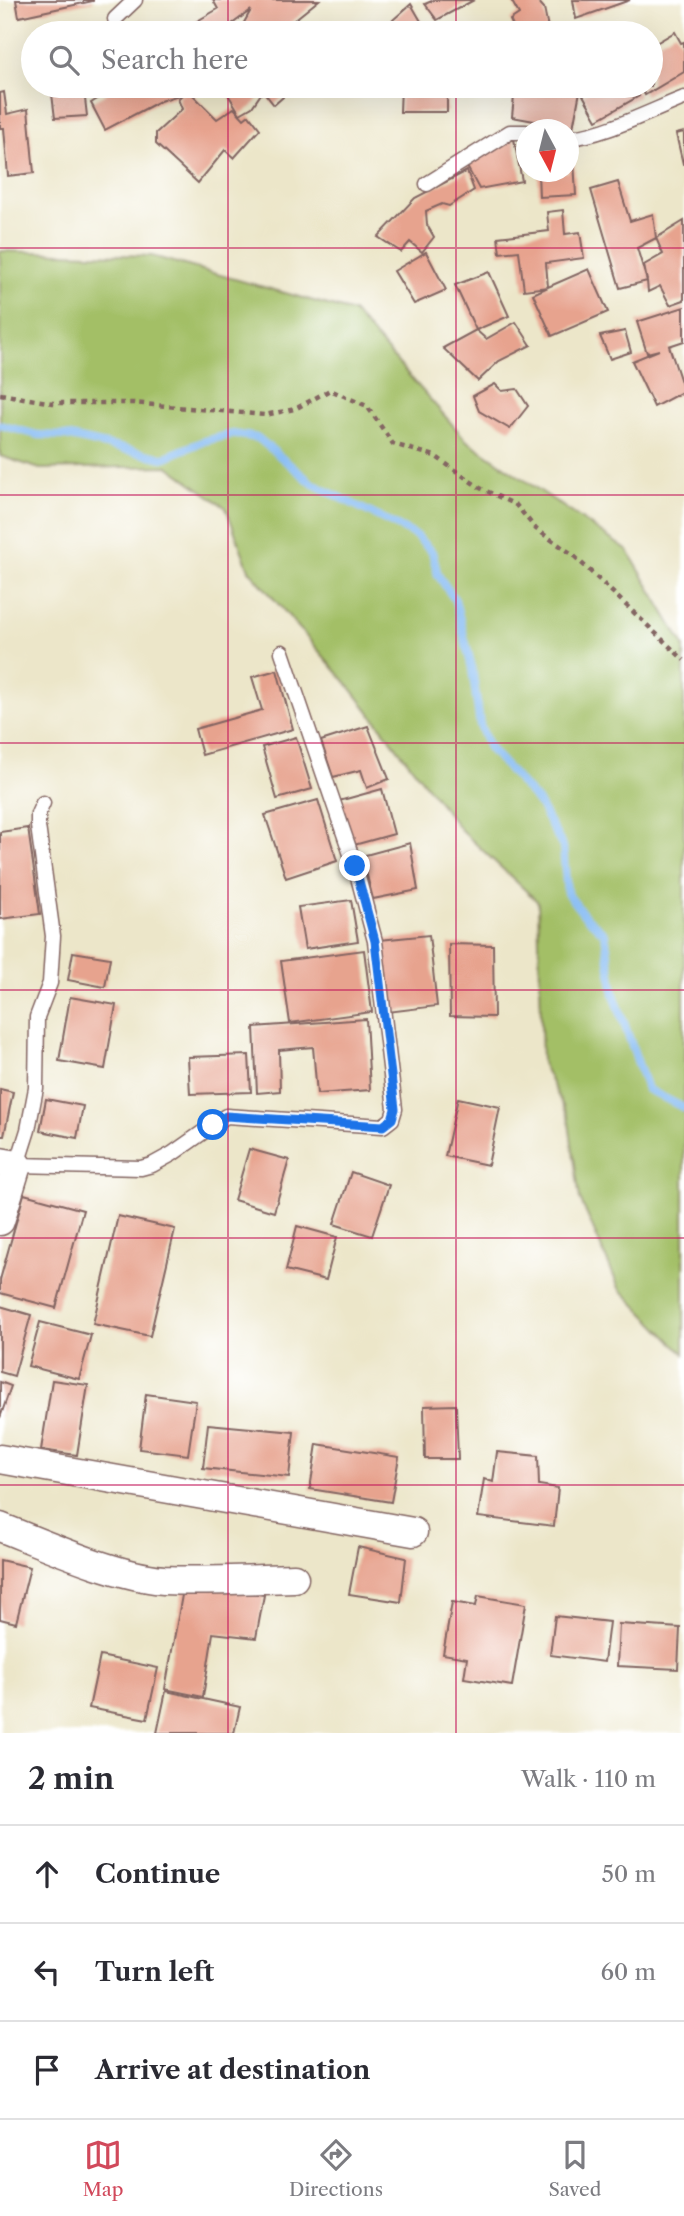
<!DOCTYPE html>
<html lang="en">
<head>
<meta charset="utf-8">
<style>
  :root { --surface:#fff; --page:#f7f7f7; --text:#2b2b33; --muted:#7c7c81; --line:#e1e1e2; --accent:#d1495b }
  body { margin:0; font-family:"Libre Caslon Text",serif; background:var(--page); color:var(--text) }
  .compass { position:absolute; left:516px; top:119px; width:63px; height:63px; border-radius:50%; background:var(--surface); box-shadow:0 7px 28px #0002; rotate:173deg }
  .stop { position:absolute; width:21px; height:21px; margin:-16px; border:5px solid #1a73e8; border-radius:50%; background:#fff }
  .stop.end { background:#1a73e8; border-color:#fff; box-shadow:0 2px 7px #0008 }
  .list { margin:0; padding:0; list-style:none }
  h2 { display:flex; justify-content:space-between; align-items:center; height:91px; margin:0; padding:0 28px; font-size:30px }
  h2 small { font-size:23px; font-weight:400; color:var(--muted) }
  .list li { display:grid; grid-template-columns:46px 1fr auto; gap:21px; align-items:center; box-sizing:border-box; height:98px; padding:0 28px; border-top:2px solid var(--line) }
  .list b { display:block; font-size:26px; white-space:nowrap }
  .list em { font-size:23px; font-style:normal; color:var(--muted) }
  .icon { flex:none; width:38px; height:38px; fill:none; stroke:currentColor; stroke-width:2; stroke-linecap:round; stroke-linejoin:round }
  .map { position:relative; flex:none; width:684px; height:1733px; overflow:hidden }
  .search { position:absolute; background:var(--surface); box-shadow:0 7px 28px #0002; left:21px; right:21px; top:21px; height:77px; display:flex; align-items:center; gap:18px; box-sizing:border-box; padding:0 24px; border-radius:38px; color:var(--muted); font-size:26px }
  .sheet { height:385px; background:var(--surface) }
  nav { display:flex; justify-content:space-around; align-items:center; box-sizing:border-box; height:98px; border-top:2px solid var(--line); background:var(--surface); font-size:19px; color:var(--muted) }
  nav a { display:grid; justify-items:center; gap:4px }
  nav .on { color:var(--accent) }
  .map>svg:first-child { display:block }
  .green { fill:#a3bf66; stroke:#766f48; stroke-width:2 }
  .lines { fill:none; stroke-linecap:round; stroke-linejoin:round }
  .stream { stroke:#83baf3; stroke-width:8 }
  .building { fill:#e7a38e; fill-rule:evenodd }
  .lane-casing { stroke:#836562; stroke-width:17 }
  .street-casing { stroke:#836562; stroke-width:31 }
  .path { stroke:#836562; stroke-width:4.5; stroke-dasharray:5 5; stroke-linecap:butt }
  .lane { stroke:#fff; stroke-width:14 }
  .street { stroke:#fff; stroke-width:28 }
  .route { stroke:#1a73e8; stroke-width:9 }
  .grid { fill:none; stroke:#c2185b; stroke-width:2; stroke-opacity:0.55 }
</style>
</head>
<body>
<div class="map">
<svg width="684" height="1733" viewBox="0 0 684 1733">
  <rect width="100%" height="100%" fill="#fff"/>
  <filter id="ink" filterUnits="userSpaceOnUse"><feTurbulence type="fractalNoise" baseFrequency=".0143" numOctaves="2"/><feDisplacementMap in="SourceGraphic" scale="14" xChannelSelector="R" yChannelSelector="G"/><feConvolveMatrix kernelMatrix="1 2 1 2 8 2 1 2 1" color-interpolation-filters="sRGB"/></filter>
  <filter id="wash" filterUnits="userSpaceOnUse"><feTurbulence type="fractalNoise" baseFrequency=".00686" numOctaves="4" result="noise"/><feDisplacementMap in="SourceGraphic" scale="28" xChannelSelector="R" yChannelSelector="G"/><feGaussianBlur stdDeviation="1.57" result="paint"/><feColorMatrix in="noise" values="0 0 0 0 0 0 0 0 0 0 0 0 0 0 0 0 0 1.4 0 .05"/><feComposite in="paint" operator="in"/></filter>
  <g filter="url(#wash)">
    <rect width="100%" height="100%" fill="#ece6c9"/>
    <polygon class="green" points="0,251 152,256 353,312 466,440 628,551 684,646 684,1354 619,1288 580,1199 568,1116 542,1063 538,902 461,830 349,686 249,570 226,508 168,466 40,469 0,456"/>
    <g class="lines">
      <polyline class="stream" points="0,425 38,435 66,436 163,458 204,441 233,434 258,438 313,484 415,535 432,552 438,575 455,600 472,668 480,725 489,748 538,802 563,847 567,893 584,915 605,934 614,994 647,1089 684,1108"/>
    </g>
    <g id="blocks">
      <g class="building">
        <polygon points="16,0 93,0 93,1 19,17"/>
        <polygon points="213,0 319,0 278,33 246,33 241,28 251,10 220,33 198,33 192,24 218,9"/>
        <polygon points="434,0 474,0 437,20 425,4"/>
        <polygon points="511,0 537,0 544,8 549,33 516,33 510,20 519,14"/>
        <polygon points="573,0 630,0 576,19"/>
        <polygon points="411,4 422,23 409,33 392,33 386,26"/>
        <polygon points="675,32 681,43 684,42 684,72 645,95 640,86 651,86 651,46"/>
        <polygon points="51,86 70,86 71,91 84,90 87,116 55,118"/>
        <polygon points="118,86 176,86 182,94 160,101 105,130 91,103"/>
        <polygon points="223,86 282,86 283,97 274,105 263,91 252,107 240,114"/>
        <polygon points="401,86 447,86 447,112 400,112"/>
        <polygon points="515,86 534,86 559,90 560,86 581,86 573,128 512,117"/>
        <polygon points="597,86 634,86 639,96 597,120 583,95"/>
        <polygon points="187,89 217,119 234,108 244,119 249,115 260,129 234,158 225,150 198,183 156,144 156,133 182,109 178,99"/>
        <polygon points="4,92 7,114 28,109 34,173 8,176 4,128 0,128 0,93"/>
        <polygon points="684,132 684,164 683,164 676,134"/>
        <polygon points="514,139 522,181 479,189 465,163"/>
        <polygon points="573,143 576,195 539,197 538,172 568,172 568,144"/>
        <polygon points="467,171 474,190 449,206 442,204 426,211 427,225 434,237 422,252 410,242 401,252 378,237 415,198"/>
        <path d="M618,182L630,221L653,214L656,238L684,221V300L670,305L660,286L648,292L647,281L620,288L591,190ZM656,238L663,254L644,265L647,281L637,248Z"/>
        <polygon points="563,210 565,234 580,232 584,258 546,263 548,287 589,269 608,312 552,336 533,294 548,287 524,290 519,251 500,253 498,237 549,231 547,212"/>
        <polygon points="426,252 446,290 414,304 394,271"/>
        <polygon points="489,272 509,316 476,330 455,285"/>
        <polygon points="684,307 684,341 669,346 684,391 654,407 632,361 659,350 647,353 637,322"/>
        <polygon points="516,322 531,345 499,361 478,381 443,348 476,330 486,339"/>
        <polygon points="625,331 631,352 610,359 600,336"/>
        <polygon points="495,384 502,391 517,389 528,406 510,429 479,411 473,396"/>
        <polygon points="277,670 293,729 202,755 195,729 262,710 252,677"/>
        <polygon points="368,726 389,779 367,788 361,770 333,777 321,741"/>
        <polygon points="296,737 312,789 277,799 262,747"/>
        <polygon points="382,789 394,834 354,845 339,801"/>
        <polygon points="318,800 337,861 286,878 265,815"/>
        <polygon points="28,828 40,914 0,919 0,832"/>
        <polygon points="410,843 418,890 373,899 362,856"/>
        <polygon points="351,900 358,941 305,949 298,907"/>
        <polygon points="429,935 437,1006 388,1012 380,940"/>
        <polygon points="449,944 493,945 494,1017 450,1016"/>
        <polygon points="364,950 372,1012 290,1023 281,961"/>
        <polygon points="73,952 110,958 105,987 68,980"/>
        <polygon points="70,997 116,1005 105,1069 59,1061"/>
        <polygon points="366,1019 370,1090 317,1094 313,1047 279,1050 280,1091 257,1093 254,1027"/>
        <polygon points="249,1055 251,1092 190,1094 188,1057"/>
        <polygon points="0,1089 13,1092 4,1136 0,1136"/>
        <polygon points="458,1098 500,1107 488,1165 445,1156"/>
        <polygon points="46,1099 83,1106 77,1138 40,1131"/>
        <polygon points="249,1149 289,1160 274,1212 234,1200"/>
        <polygon points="351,1172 389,1185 372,1236 334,1224"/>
        <polygon points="24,1194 83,1210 56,1308 0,1293 0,1280"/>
        <polygon points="118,1216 175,1229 150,1336 93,1324"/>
        <polygon points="297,1226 337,1237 326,1280 286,1270"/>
        <polygon points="0,1306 31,1315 14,1376 0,1372"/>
        <polygon points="40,1322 91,1335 79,1379 28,1366"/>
        <polygon points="52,1380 88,1385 77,1455 41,1450"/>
        <polygon points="0,1382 11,1386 0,1418"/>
        <polygon points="146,1394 196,1401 188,1455 139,1449"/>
        <polygon points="456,1405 458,1459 425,1459 424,1406"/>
        <polygon points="208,1424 294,1432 289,1477 203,1468"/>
        <polygon points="317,1444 399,1457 391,1502 310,1489"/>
        <polygon points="497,1452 538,1456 539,1485 558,1488 554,1526 478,1517 484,1479 493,1482"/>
        <polygon points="358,1547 406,1558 401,1602 349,1594"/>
        <polygon points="0,1560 30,1567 16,1623 0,1619"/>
        <polygon points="184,1584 264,1595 256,1638 213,1633 203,1697 165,1689"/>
        <polygon points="478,1596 526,1604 512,1686 464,1678 467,1658 443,1654 452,1602 476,1606"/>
        <polygon points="555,1616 609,1622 604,1662 550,1655"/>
        <polygon points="619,1624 680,1628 678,1669 617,1666"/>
        <polygon points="100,1656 158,1668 147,1719 89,1708"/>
        <polygon points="166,1691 240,1707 234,1733 157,1733"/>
      </g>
    </g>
  </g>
  <g filter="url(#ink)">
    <use href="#blocks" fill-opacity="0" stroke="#836562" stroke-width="2"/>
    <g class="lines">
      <g class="lane-casing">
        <g id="lane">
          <polyline points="115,19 135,0"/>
          <path d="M568,137C594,140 657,108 684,98"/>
          <polyline points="427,184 510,132 526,132"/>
          <polyline points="43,803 38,814 38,826 53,936 50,983 37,1017 36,1088 28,1130 17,1165 141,1168 152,1165 172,1154 226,1116 383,1126 392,1119 395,1109 375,941 355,866 282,652"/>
        </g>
      </g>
      <g class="street-casing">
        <g id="street">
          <polyline points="0,1162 17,1165 0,1221"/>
          <polyline points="0,1459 413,1532"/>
          <path d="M0,1527C46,1545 115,1576 164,1580C207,1582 251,1579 294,1578"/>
        </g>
      </g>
      <polyline class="path" points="0,394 53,403 133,403 265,415 295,409 330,390 367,406 393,444 435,456 480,488 516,505 536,529 572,554 684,660"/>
      <use href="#lane" class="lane"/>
      <use href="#street" class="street"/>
    </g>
  </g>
  <g class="lines" filter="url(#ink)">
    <polyline class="route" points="213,1125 226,1116 383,1126 392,1119 395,1109 375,941 355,866"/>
  </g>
  <path class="grid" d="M228,0V33M456,0V33M228,86V1733M456,86V1733M0,248H684M0,495H684M0,743H684M0,990H684M0,1238H684M0,1485H684"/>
</svg>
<svg class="compass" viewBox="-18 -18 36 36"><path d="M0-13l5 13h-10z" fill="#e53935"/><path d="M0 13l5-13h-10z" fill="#7c7c81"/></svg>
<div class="stop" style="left:213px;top:1125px"></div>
<div class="stop end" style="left:355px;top:866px"></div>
<div class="search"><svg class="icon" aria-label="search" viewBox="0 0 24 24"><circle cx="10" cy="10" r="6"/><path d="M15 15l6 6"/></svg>Search here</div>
</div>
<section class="sheet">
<h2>2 min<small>Walk · 110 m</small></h2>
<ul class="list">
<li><svg class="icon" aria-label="ahead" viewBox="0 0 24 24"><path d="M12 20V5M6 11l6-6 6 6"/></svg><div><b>Continue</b></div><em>50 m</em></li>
<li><svg class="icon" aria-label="left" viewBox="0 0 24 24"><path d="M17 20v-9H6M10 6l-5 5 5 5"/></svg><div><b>Turn left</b></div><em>60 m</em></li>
<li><svg class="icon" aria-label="arrive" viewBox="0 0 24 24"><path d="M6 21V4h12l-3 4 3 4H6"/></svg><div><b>Arrive at destination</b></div></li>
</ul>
</section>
<nav>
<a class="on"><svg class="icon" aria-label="map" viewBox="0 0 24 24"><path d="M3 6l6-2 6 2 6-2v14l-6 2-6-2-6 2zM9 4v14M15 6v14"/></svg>Map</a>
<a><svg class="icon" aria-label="directions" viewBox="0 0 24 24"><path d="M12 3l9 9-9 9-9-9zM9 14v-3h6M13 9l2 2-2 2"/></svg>Directions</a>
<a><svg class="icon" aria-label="saved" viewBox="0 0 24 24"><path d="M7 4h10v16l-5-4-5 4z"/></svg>Saved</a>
</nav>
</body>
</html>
